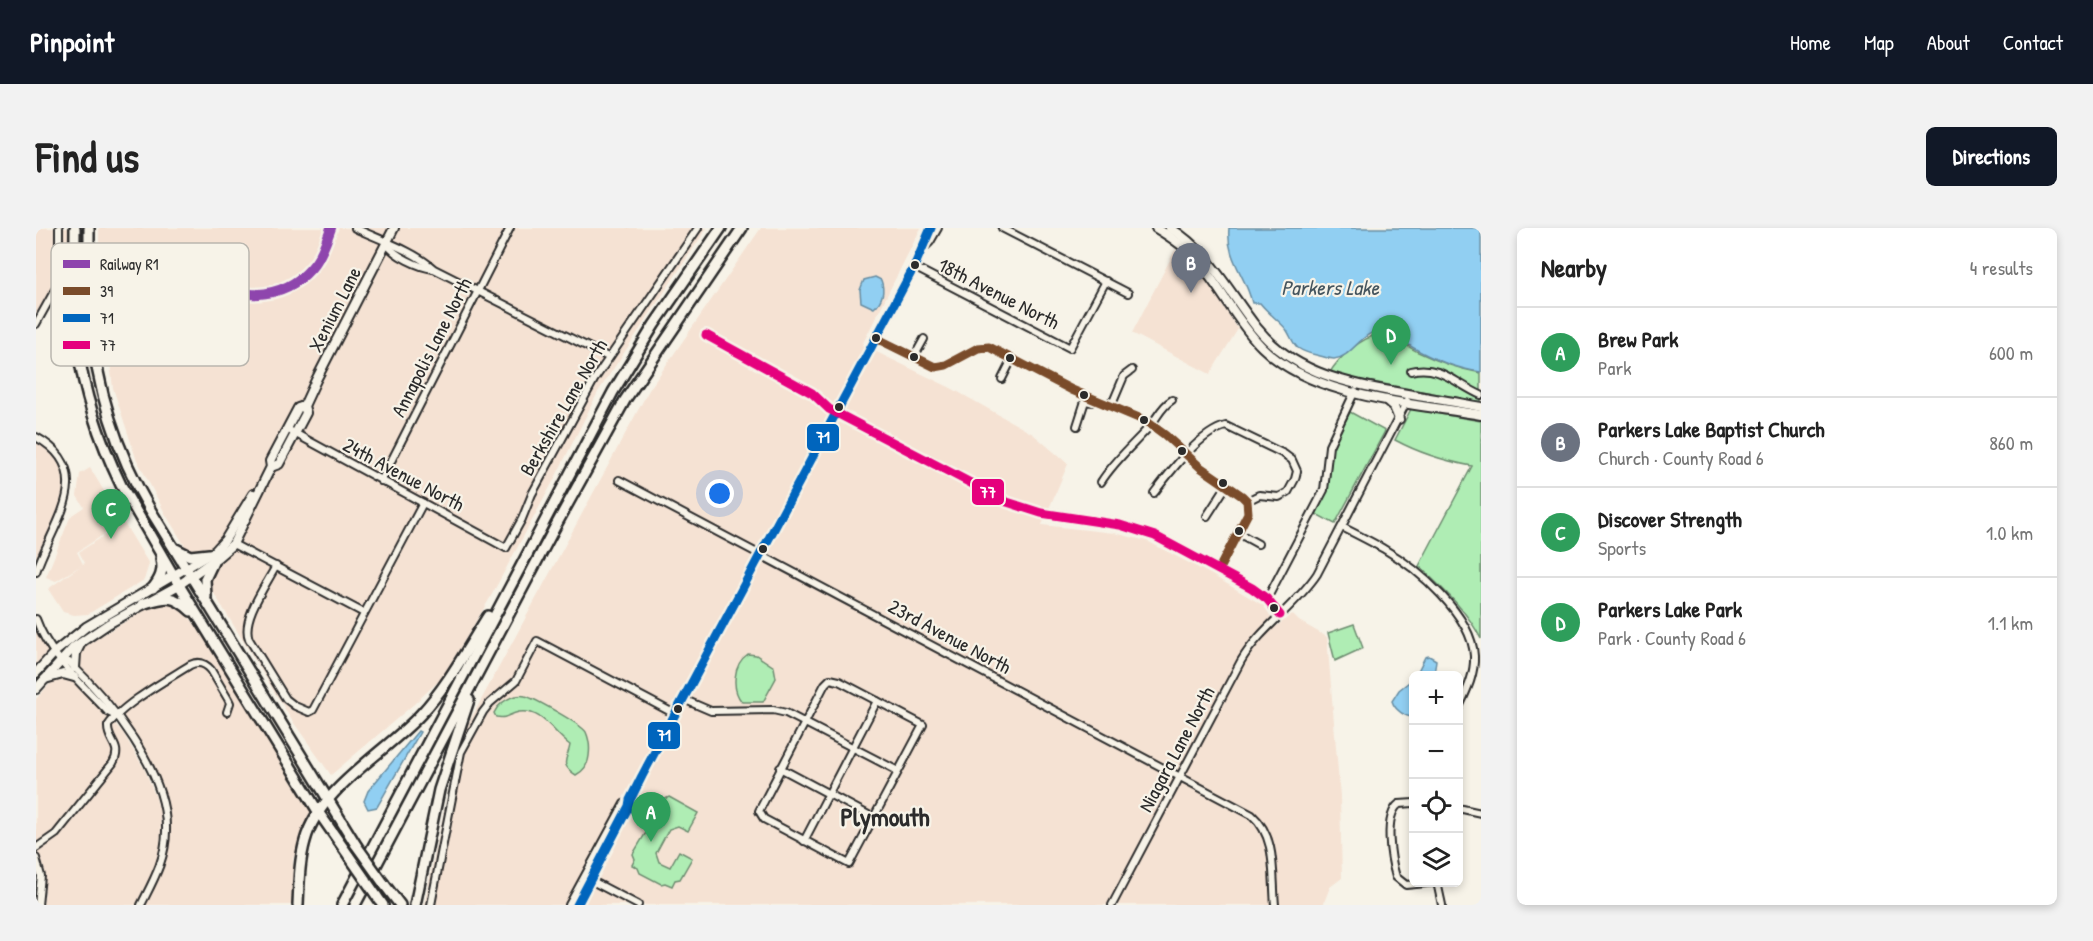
<!DOCTYPE html>
<html lang="en">
<head>
<meta charset="utf-8">
<style>
  :root { --surface:#fff; --page:#f2f2f2; --text:#222; --muted:#767676; --line:#e0e0e0; --accent:#111827 }
  body { margin:0; font-family:"Patrick Hand",sans-serif; background:var(--page); color:var(--text) }
  .controls { position:absolute; right:18px; bottom:18px; display:grid; overflow:hidden; border-radius:9px; box-shadow:0 3px 9px #0003 }
  .controls button { width:54px; height:54px; display:grid; place-items:center; padding:0; border:0; border-bottom:2px solid var(--line); background:var(--surface); color:var(--text); font:30px sans-serif }
  .you { position:absolute; left:684px; top:266px; width:21px; height:21px; margin:-15px; border:4px solid #fff; border-radius:50%; background:#1a73e8; box-shadow:0 0 0 9px #1a73e833 }
  .badge { display:grid; place-items:center; width:39px; height:39px; border-radius:50%; background:var(--accent); color:#fff; font-size:20px; font-weight:700 }
  .pin { position:absolute; translate:-50% -50px; filter:drop-shadow(0 2px 3px #0008) }
  .pin::after { content:''; position:absolute; top:32px; width:21px; height:18px; background:inherit; clip-path:polygon(0 0,100% 0,50% 100%) }
  .list { margin:0; padding:0; list-style:none }
  h2 { display:flex; justify-content:space-between; align-items:center; height:78px; margin:0; padding:0 24px; font-size:26px }
  h2 small { font-size:20px; font-weight:400; color:var(--muted) }
  .list li { display:grid; grid-template-columns:39px 1fr auto; gap:18px; align-items:center; box-sizing:border-box; height:90px; padding:0 24px; border-top:2px solid var(--line) }
  .list b { display:block; font-size:22px; white-space:nowrap }
  .list p { margin:0; font-size:20px; white-space:nowrap; color:var(--muted) }
  .list em { font-size:20px; font-style:normal; color:var(--muted) }
  .icon { flex:none; width:33px; height:33px; fill:none; stroke:currentColor; stroke-width:2; stroke-linecap:round; stroke-linejoin:round }
  .map { position:relative; flex:none; width:1445px; height:677px; overflow:hidden; border-radius:9px }
  header { display:flex; align-items:center; gap:36px; box-sizing:border-box; height:84px; padding:0 30px; background:var(--accent); color:#fff }
  header strong { font-size:28px }
  nav { display:flex; gap:33px; margin-inline-start:auto; font-size:21px }
  .intro { display:flex; align-items:center; justify-content:space-between; box-sizing:border-box; height:144px; padding:0 36px }
  h1 { margin:0; font-size:42px }
  .button { padding:15px 27px; border-radius:9px; background:var(--accent); color:#fff; font-size:21px; font-weight:700 }
  main { display:flex; gap:36px; padding:0 36px }
  aside { flex:1; background:var(--surface); border-radius:9px; box-shadow:0 3px 9px #0003 }
  .map>svg:first-child { display:block }
  .built { fill:#f5e2d3 }
  .green { fill:#afedb4; stroke:#6d8c70; stroke-width:1.5 }
  .water { fill:#91cff2; stroke:#688da2; stroke-width:1.5 }
  .lines { fill:none; stroke-linecap:round; stroke-linejoin:round }
  .minor-casing { stroke:#2b2b2b; stroke-width:10 }
  .major-casing { stroke:#2b2b2b; stroke-width:12 }
  .highway-casing { stroke:#2b2b2b; stroke-width:14 }
  .minor { stroke:#f7f3e8; stroke-width:6 }
  .major { stroke:#f7f3e8; stroke-width:8 }
  .highway { stroke:#f7f3e8; stroke-width:9 }
  .highway-bridge-casing { stroke:#2b2b2b; stroke-width:14; stroke-linecap:butt }
  .highway-bridge { stroke:#f7f3e8; stroke-width:9 }
  .bus-1-casing { stroke:#f7f3e8; stroke-width:14 }
  .bus-2-casing { stroke:#f7f3e8; stroke-width:14 }
  .bus-3-casing { stroke:#f7f3e8; stroke-width:14 }
  .bus-1 { stroke:#7a4b2a; stroke-width:9 }
  .bus-2 { stroke:#0065bd; stroke-width:9 }
  .bus-3 { stroke:#e5007d; stroke-width:9 }
  .rail-1-casing { stroke:#f7f3e8; stroke-width:15 }
  .rail-1 { stroke:#8e44ad; stroke-width:10 }
  .bus-dot { fill:#2b2b2b; stroke:#f7f3e8; stroke-width:2 }
  .labels { text-anchor:middle; dominant-baseline:central; stroke-width:4.5; stroke-linejoin:round; paint-order:stroke }
  .street-label { font-size:20px; fill:#2b2b2b; stroke:#f7f3e8 }
  .water-label { font-size:21px; font-style:italic; fill:#44545d; stroke:#f7f3e8 }
  .district-label { font-size:26px; font-weight:bold; fill:#2b2b2b; stroke:#f7f3e8 }
  .key { fill:#f7f3e8; stroke:#bab7af; stroke-width:1.5 }
  .key-label { font-size:16px; fill:#2b2b2b }
  .line-badge { stroke:#f7f3e8; stroke-width:2 }
  .badge-label { font-size:16px; text-anchor:middle; font-weight:bold; fill:#fff }
</style>
</head>
<body>
<header>
<strong>Pinpoint</strong>
<nav><a>Home</a><a>Map</a><a>About</a><a>Contact</a></nav>
</header>
<div class="intro"><h1>Find us</h1><a class="button">Directions</a></div>
<main>
<div class="map">
<svg width="1445" height="677" viewBox="0 0 1445 677">
  <rect width="100%" height="100%" fill="#f7f3e8"/>
  <filter id="ink" filterUnits="userSpaceOnUse"><feTurbulence type="fractalNoise" baseFrequency=".0167" numOctaves="2"/><feDisplacementMap in="SourceGraphic" scale="12" xChannelSelector="R" yChannelSelector="G"/><feConvolveMatrix kernelMatrix="1 2 1 2 8 2 1 2 1" color-interpolation-filters="sRGB"/></filter>
  <g filter="url(#ink)">
    <g class="built">
      <polygon points="0,0 35,0 35,22 0,87"/>
      <polygon points="63,0 671,0 562,164 519,250 454,370 406,450 378,476 295,547 255,491 130,287 100,230 77,160 63,44"/>
      <polygon points="725,0 885,0 826,117 915,160 997,206 1032,236 1006,297 1078,305 1111,313 1176,347 1228,378 1241,398 1256,386 1263,393 1291,409 1304,568 1306,650 1294,659 1287,677 388,677 420,527 431,498 613,162"/>
      <polygon points="1139,22 1159,38 1168,49 1202,101 1174,146 1096,105"/>
      <polygon points="0,214 14,224 23,236 27,246 28,260 27,273 0,339"/>
      <polygon points="54,240 87,294 41,324 47,336 49,335 43,324 88,295 113,336 108,352 52,386 38,387 27,384 12,361 46,337 20,353 10,349 33,292 36,287 48,279 41,268 44,246"/>
      <polygon points="125,373 141,374 165,404 275,580 277,590 257,630 256,677 109,677 125,646 131,630 134,609 133,587 128,565 119,543 91,497 43,439 41,433 46,421 63,409"/>
      <polygon points="0,402 11,420 12,425 0,441"/>
      <polygon points="21,448 37,451 66,480 87,505 109,542 120,570 124,585 125,607 123,631 100,677 7,677 9,665 8,639 0,620 0,471"/>
    </g>
    <g class="green">
      <path d="M1345,105C1361,108 1369,118 1382,124C1403,134 1423,141 1445,145V174L1293,146C1304,127 1324,111 1345,105Z"/>
      <path d="M1375,181L1445,193V411C1431,382 1406,360 1383,338L1436,238C1409,233 1383,225 1359,212Z"/>
      <polygon points="1314,184 1349,203 1299,296 1280,286 1292,261 1296,220"/>
      <polygon points="1318,396 1327,420 1299,433 1292,405"/>
      <path d="M712,426L720,427L738,439L740,450L727,474H706C695,461 697,436 712,426Z"/>
      <path d="M479,468C482,468 485,467 489,468C498,470 546,497 550,504C553,511 554,521 553,528C552,537 548,543 540,547C522,536 532,531 534,517C517,505 507,481 483,484C472,486 472,491 460,489L458,485C462,476 470,471 479,468Z"/>
      <polygon points="633,569 662,585 652,603 642,598 633,601 620,625 623,634 634,639 643,623 656,630 644,651 639,652 636,658 629,655 625,656 604,645 602,640 596,637 599,631 597,626 609,606 614,604 617,598 616,593 627,572"/>
    </g>
    <g class="water">
      <path d="M1193,0H1445V144C1422,141 1396,131 1376,119C1368,114 1362,106 1353,104C1326,97 1319,129 1298,131C1294,131 1288,129 1284,128C1276,126 1269,125 1262,120C1256,115 1255,108 1250,101C1242,92 1232,85 1224,75H1216C1210,47 1190,32 1193,0Z"/>
      <path d="M839,49L845,52C849,63 847,72 838,80L825,74L824,62L828,52Z"/>
      <polygon points="1393,428 1400,432 1398,447 1380,447 1389,429"/>
      <path d="M1377,451V489C1369,489 1359,482 1356,473L1363,462Z"/>
      <polygon points="382,503 384,504 341,579 332,581 328,573 332,563"/>
    </g>
    <g class="lines">
      <g class="minor-casing">
        <g id="minor">
          <path d="M319,0C344,12 377,22 398,41L572,129"/>
          <polyline points="966,0 1092,65"/>
          <path d="M350,15C358,28 383,39 397,41"/>
          <polyline points="888,20 894,14 902,0"/>
          <polyline points="878,39 1034,120 1070,53"/>
          <polyline points="0,96 20,60 23,49 23,0"/>
          <polyline points="670,107 776,165 793,181 971,274 1005,285 1084,297 1119,308 1216,360 1231,371 1244,387"/>
          <polyline points="840,110 899,139 910,137 942,120 953,119 1036,162 1110,193 1129,207 1164,239 1206,268 1211,273 1212,285 1183,341"/>
          <polyline points="878,129 888,111"/>
          <path d="M1375,143C1404,136 1420,156 1445,167"/>
          <polyline points="966,151 976,131"/>
          <polyline points="1068,174 1077,174 1088,148 1096,142"/>
          <polyline points="1041,198 1049,173 1057,174"/>
          <polyline points="251,201 470,320 486,291 496,266 558,152 662,0"/>
          <path d="M0,209C64,244 15,297 0,344"/>
          <path d="M583,252L1216,587C1241,609 1236,646 1239,677"/>
          <polyline points="345,253 474,0"/>
          <path d="M1065,254C1079,232 1098,216 1115,197C1122,188 1126,178 1136,172"/>
          <path d="M1118,265C1134,244 1164,204 1190,198L1248,226L1256,232L1261,243L1259,251L1252,264L1243,269L1223,267L1211,273"/>
          <polyline points="1171,288 1191,257"/>
          <path d="M1306,299C1320,306 1334,313 1348,321C1381,340 1436,387 1438,428C1439,447 1430,464 1422,481"/>
          <polyline points="1202,305 1222,316"/>
          <polyline points="197,316 328,385"/>
          <path d="M240,338C230,357 205,391 213,411L250,471L259,478L273,484L277,482L387,275"/>
          <polyline points="1231,371 1288,262 1293,218 1319,163"/>
          <path d="M0,391C13,428 46,456 72,484L80,488"/>
          <path d="M25,432L33,434C74,473 132,544 130,603C130,631 117,653 105,677"/>
          <polygon points="794,451 803,453 887,497 813,636 728,591 723,583 789,456"/>
          <polyline points="647,471 675,483 737,482 750,485 862,543"/>
          <polyline points="744,540 838,590"/>
          <path d="M1378,575L1363,576C1347,588 1355,632 1360,649L1370,657L1401,654L1406,677"/>
          <polyline points="1422,580 1445,585"/>
          <polyline points="768,613 841,473"/>
          <path d="M0,620L20,606L77,535C87,517 71,514 72,498C85,477 132,451 154,437C162,433 169,435 175,442L192,471L194,475L191,484"/>
          <polyline points="0,630 5,648 2,677"/>
          <polyline points="553,653 558,654 602,677"/>
          <polyline points="395,677 425,524 447,484 454,475 480,453 501,413 639,486"/>
          <polyline points="533,677 588,576 594,572"/>
          <polyline points="541,677 593,578 594,572 606,548 878,39 895,0"/>
          <path d="M1076,677L1205,433C1225,399 1259,379 1281,346L1371,173"/>
        </g>
      </g>
      <g class="major-casing">
        <g id="major">
          <path d="M1120,0C1135,9 1149,18 1160,31C1184,58 1200,93 1226,119C1277,170 1376,175 1445,187"/>
          <path d="M1134,0C1173,23 1194,66 1221,100C1255,142 1304,154 1354,163C1385,169 1415,173 1445,179"/>
          <polyline points="1350,172 1358,179 1363,191"/>
          <polyline points="235,239 243,236 270,185 268,178 280,152 358,0"/>
          <polyline points="39,440 40,425 45,415"/>
          <polyline points="0,445 19,424 50,399 179,323 189,312 217,266"/>
          <polyline points="9,451 27,446 38,449"/>
          <polyline points="0,461 38,419 72,396 143,357 182,329 197,316 235,239 234,233 262,180 268,178"/>
        </g>
      </g>
      <g class="highway-casing">
        <g id="highway">
          <path d="M39,0C39,40 37,81 42,120C48,168 64,213 85,257L143,357L283,585L313,628"/>
          <path d="M53,0C53,31 52,61 55,92C60,159 81,225 115,283L320,617"/>
          <polyline points="140,321 154,328 173,326"/>
          <path d="M117,360C124,351 128,343 125,331"/>
          <polyline points="170,369 169,351 178,332"/>
          <path d="M106,376C129,369 136,365 155,383"/>
          <polyline points="348,656 364,677"/>
          <polyline points="340,667 347,677"/>
          <path d="M262,677C263,656 263,634 269,613C283,561 349,525 385,486C412,457 431,421 452,388"/>
          <polyline points="306,677 577,164 618,97 685,0"/>
          <polyline points="319,677 519,299 589,172 706,0"/>
          <polyline points="379,677 403,562 433,472"/>
        </g>
      </g>
      <use href="#minor" class="minor"/>
      <use href="#major" class="major"/>
      <use href="#highway" class="highway"/>
      <g class="highway-bridge-casing">
        <g id="highway-bridge">
          <polyline points="320,617 348,656"/>
          <polyline points="313,628 340,667"/>
        </g>
      </g>
      <use href="#highway-bridge" class="highway-bridge"/>
      <g class="bus-1-casing">
        <polyline id="bus-1" points="840,110 899,139 910,137 942,120 953,119 1036,162 1110,193 1129,207 1164,239 1206,268 1211,273 1212,285 1183,341"/>
      </g>
      <g class="bus-2-casing">
        <polyline id="bus-2" points="541,677 593,578 594,572 606,548 878,39 895,0"/>
      </g>
      <g class="bus-3-casing">
        <polyline id="bus-3" points="670,107 776,165 793,181 971,274 1005,285 1084,297 1119,308 1216,360 1231,371 1244,387"/>
      </g>
      <use href="#bus-1" class="bus-1"/>
      <use href="#bus-2" class="bus-2"/>
      <use href="#bus-3" class="bus-3"/>
      <g class="rail-1-casing">
        <path id="rail-1" d="M172,51C207,76 254,70 280,34C287,24 291,11 295,0"/>
      </g>
      <use href="#rail-1" class="rail-1"/>
    </g>
  </g>
  <g class="bus-dot">
    <circle cx="879" cy="37" r="5"/>
    <circle cx="840" cy="110" r="5"/>
    <circle cx="878" cy="129" r="5"/>
    <circle cx="974" cy="130" r="5"/>
    <circle cx="1048" cy="167" r="5"/>
    <circle cx="803" cy="179" r="5"/>
    <circle cx="1108" cy="192" r="5"/>
    <circle cx="1146" cy="223" r="5"/>
    <circle cx="1187" cy="255" r="5"/>
    <circle cx="1203" cy="303" r="5"/>
    <circle cx="727" cy="321" r="5"/>
    <circle cx="1238" cy="380" r="5"/>
    <circle cx="642" cy="481" r="5"/>
  </g>
  <g class="labels">
    <g class="street-label">
      <text transform="translate(963 65) rotate(27)">18th Avenue North</text>
      <text transform="translate(298 81) rotate(-63)">Xenium Lane</text>
      <text transform="translate(395 119) rotate(-63)">Annapolis Lane North</text>
      <text transform="translate(527 179) rotate(-60)">Berkshire Lane North</text>
      <text transform="translate(368 246) rotate(28)">24th Avenue North</text>
      <text transform="translate(914 408) rotate(28)">23rd Avenue North</text>
      <text transform="translate(1140 521) rotate(-62)">Niagara Lane North</text>
    </g>
    <g class="water-label">
      <text x="1294" y="59">Parkers Lake</text>
    </g>
    <g class="district-label">
      <text x="849" y="588">Plymouth</text>
    </g>
  </g>
  <rect x="15" y="15" width="198" height="123" rx="9" class="key"/>
  <rect x="27" y="32" width="27" height="8" fill="#8e44ad"/>
  <rect x="27" y="59" width="27" height="8" fill="#7a4b2a"/>
  <rect x="27" y="86" width="27" height="8" fill="#0065bd"/>
  <rect x="27" y="113" width="27" height="8" fill="#e5007d"/>
  <g class="key-label">
    <text x="64" y="42">Railway R1</text>
    <text x="64" y="69">39</text>
    <text x="64" y="96">71</text>
    <text x="64" y="123">77</text>
  </g>
  <g class="line-badge">
    <rect x="770" y="195" width="34" height="29" rx="6" fill="#0065bd"/>
    <rect x="935" y="250" width="34" height="28" rx="6" fill="#e5007d"/>
    <rect x="611" y="493" width="34" height="29" rx="6" fill="#0065bd"/>
  </g>
  <g class="badge-label">
    <text x="787" y="215">71</text>
    <text x="952" y="270">77</text>
    <text x="628" y="513">71</text>
  </g>
</svg>
<div class="controls">
<button>+</button>
<button>−</button>
<button><svg class="icon" aria-label="locate" viewBox="0 0 24 24"><circle cx="12" cy="12" r="6"/><path d="M12 2v4M12 18v4M2 12h4M18 12h4"/></svg></button>
<button><svg class="icon" aria-label="layers" viewBox="0 0 24 24"><path d="M12 4l9 5-9 5-9-5zM3 14l9 5 9-5"/></svg></button>
</div>
<div class="you"></div>
<div class="pin badge" style="left:615px;top:614px;background:#2e9e5b">A</div>
<div class="pin badge" style="left:1155px;top:65px;background:#6b7280">B</div>
<div class="pin badge" style="left:75px;top:311px;background:#2e9e5b">C</div>
<div class="pin badge" style="left:1355px;top:137px;background:#2e9e5b">D</div>
</div>
<aside>
<h2>Nearby<small>4 results</small></h2>
<ul class="list">
<li><span class="badge" style="background:#2e9e5b">A</span><div><b>Brew Park</b><p>Park</p></div><em>600 m</em></li>
<li><span class="badge" style="background:#6b7280">B</span><div><b>Parkers Lake Baptist Church</b><p>Church · County Road 6</p></div><em>860 m</em></li>
<li><span class="badge" style="background:#2e9e5b">C</span><div><b>Discover Strength</b><p>Sports</p></div><em>1.0 km</em></li>
<li><span class="badge" style="background:#2e9e5b">D</span><div><b>Parkers Lake Park</b><p>Park · County Road 6</p></div><em>1.1 km</em></li>
</ul>
</aside>
</main>
</body>
</html>
